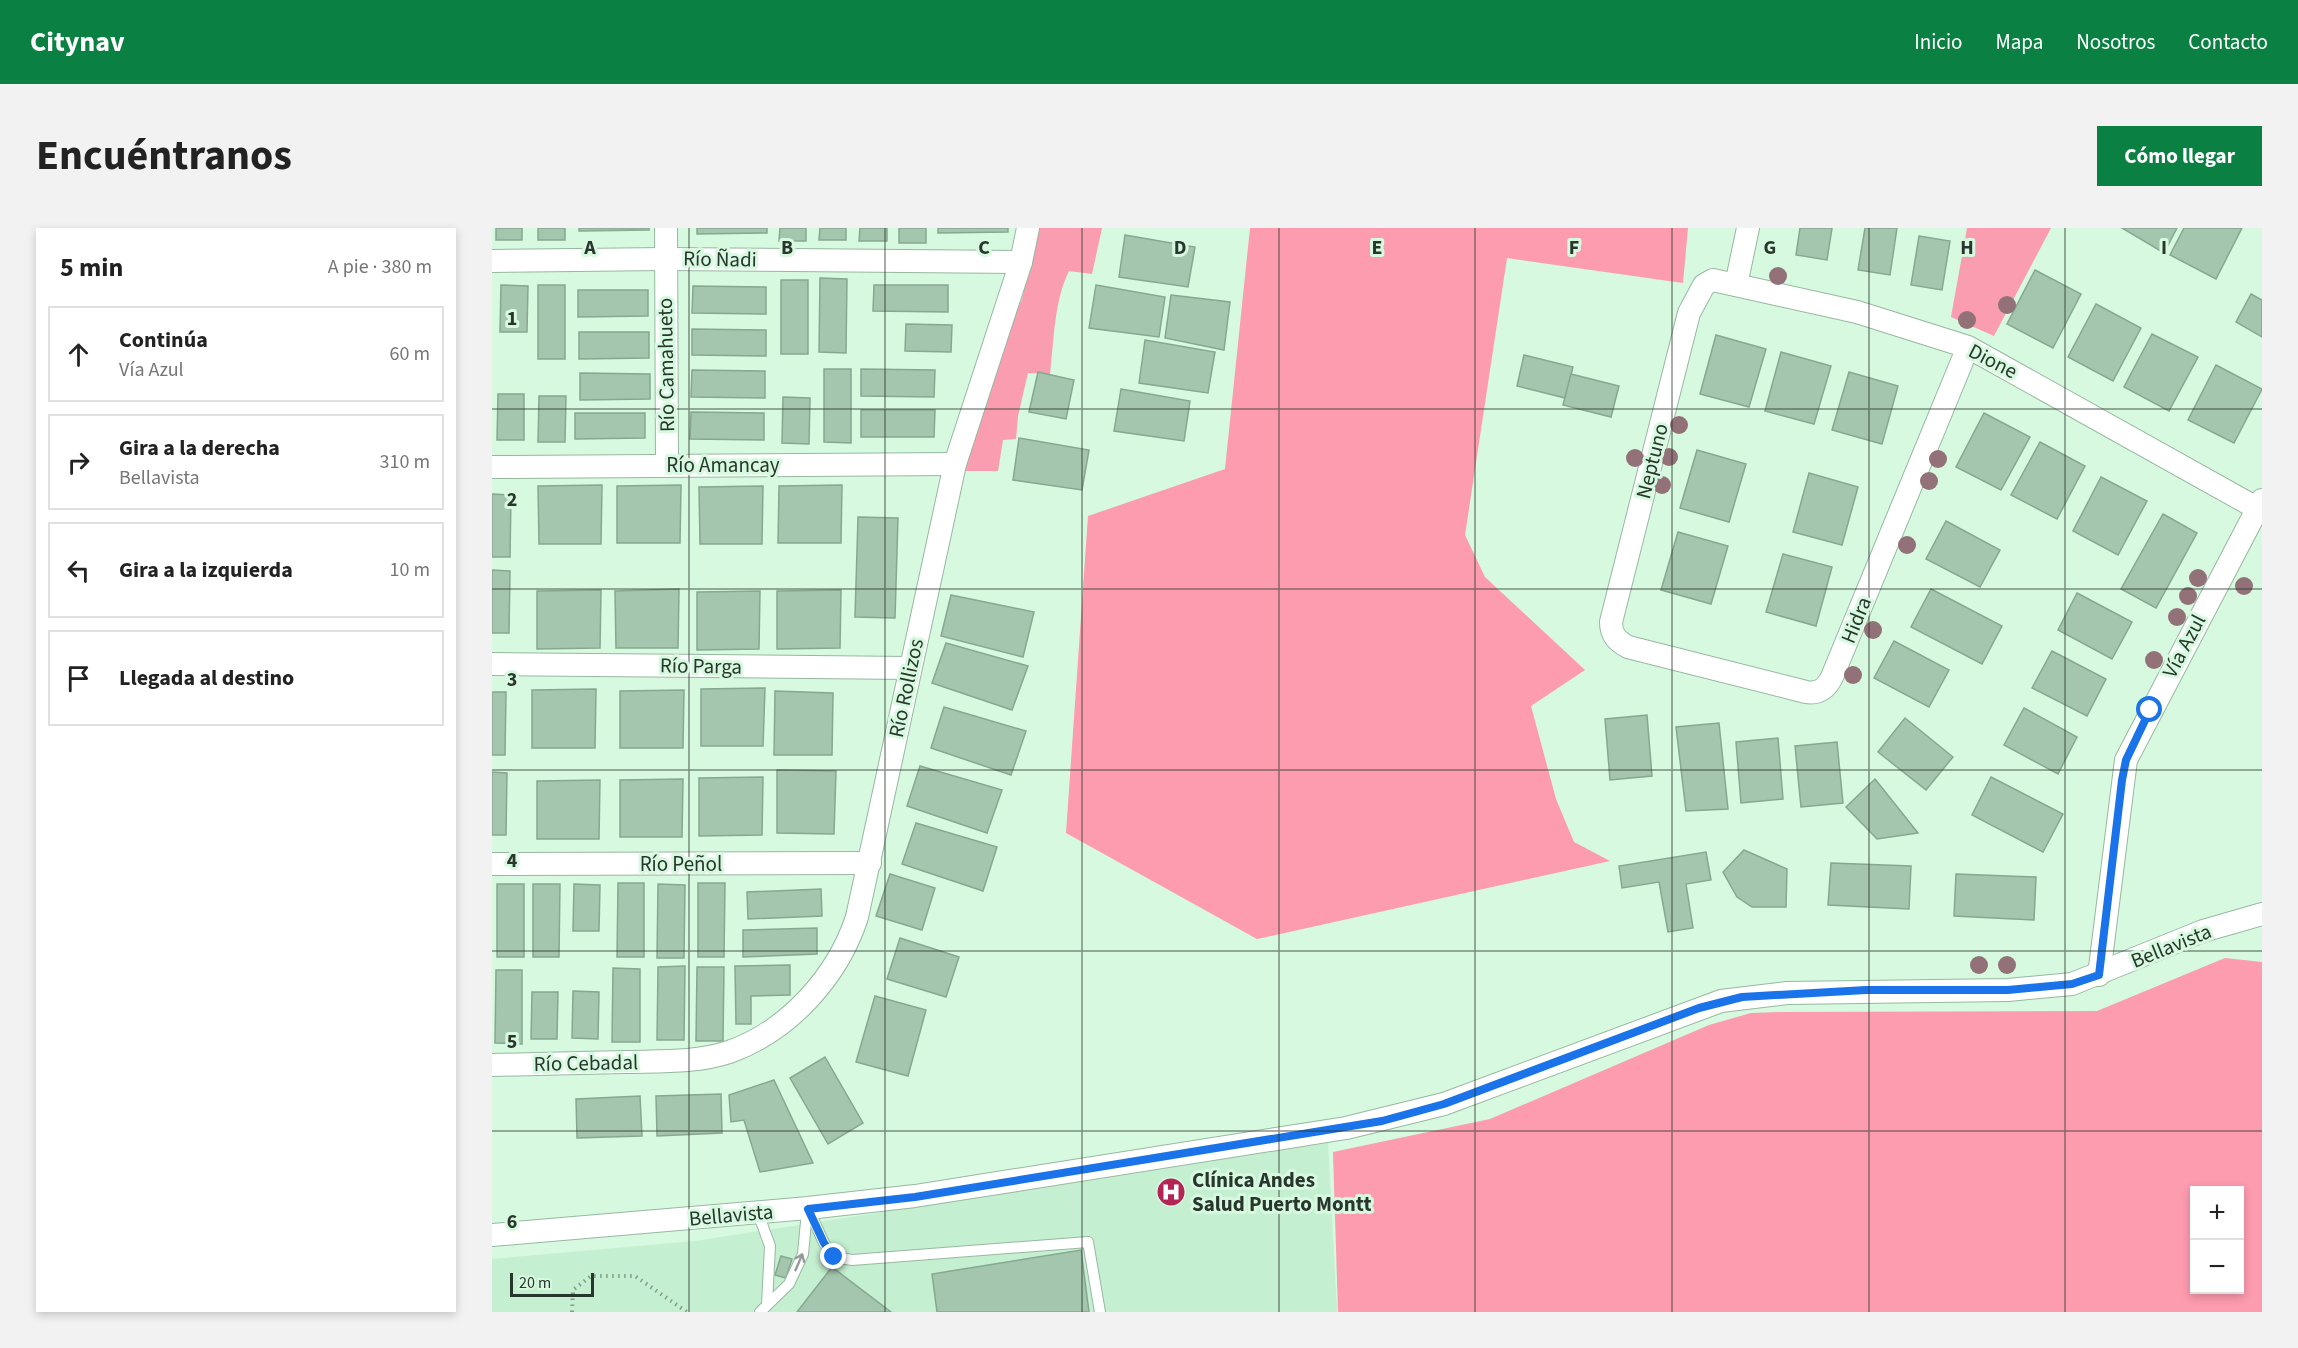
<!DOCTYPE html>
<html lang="es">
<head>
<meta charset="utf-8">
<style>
  :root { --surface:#fff; --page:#f2f2f2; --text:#222; --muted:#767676; --line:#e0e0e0; --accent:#0b8043 }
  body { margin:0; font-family:"Source Sans 3",sans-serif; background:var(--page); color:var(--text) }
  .controls { position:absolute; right:18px; bottom:18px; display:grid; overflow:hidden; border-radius:0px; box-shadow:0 3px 9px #0003 }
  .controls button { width:54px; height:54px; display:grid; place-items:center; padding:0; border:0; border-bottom:2px solid var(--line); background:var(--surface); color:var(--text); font:30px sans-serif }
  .scale { position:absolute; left:18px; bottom:15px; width:84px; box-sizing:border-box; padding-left:6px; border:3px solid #29362d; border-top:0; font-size:16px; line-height:21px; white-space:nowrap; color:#29362d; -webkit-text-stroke:4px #d6f9e0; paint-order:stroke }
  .stop { position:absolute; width:18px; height:18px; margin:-14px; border:4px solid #1a73e8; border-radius:50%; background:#fff }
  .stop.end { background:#1a73e8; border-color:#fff; box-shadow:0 2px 6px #0008 }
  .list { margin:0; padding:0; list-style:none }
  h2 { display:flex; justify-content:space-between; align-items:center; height:78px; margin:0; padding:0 24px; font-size:26px }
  h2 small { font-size:20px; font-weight:400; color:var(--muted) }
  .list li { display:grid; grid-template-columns:39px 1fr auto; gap:18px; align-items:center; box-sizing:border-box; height:96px; margin:0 12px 12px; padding:0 12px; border:2px solid var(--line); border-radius:0px }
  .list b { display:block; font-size:22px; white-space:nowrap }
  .list p { margin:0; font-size:20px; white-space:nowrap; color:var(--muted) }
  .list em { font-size:20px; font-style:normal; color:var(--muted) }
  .icon { flex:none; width:33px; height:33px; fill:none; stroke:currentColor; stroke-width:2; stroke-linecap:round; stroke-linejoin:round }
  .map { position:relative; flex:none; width:1770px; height:1084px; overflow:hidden; border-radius:0px }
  header { display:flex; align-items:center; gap:36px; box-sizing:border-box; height:84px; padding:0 30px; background:var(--accent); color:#fff }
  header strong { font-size:28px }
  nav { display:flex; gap:33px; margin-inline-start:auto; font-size:21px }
  .intro { display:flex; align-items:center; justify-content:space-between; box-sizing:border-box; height:144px; padding:0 36px }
  h1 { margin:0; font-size:42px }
  .button { padding:15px 27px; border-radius:0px; background:var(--accent); color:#fff; font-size:21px; font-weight:700 }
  main { display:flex; gap:36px; padding:0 36px }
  aside { flex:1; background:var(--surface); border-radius:0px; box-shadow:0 3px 9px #0003 }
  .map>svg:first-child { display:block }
  .built { fill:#c4efd0 }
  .green { fill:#fa9db0 }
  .forest { fill:#fd9baf; fill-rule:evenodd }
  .building { fill:#a4c6ae; stroke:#86a790; stroke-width:1.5 }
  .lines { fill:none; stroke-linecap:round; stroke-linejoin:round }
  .lane-casing { stroke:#97b8a0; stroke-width:12 }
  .street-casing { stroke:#97b8a0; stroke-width:24 }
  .path { stroke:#849d8b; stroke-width:4; stroke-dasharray:1.5 4.5; stroke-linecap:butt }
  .lane { stroke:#fff; stroke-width:10 }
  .street { stroke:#fff; stroke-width:22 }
  .tree { fill:#927179 }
  .oneway { stroke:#949a96 }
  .route { stroke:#1a73e8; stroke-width:8 }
  .grid { fill:none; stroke:#29362d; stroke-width:1.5; stroke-opacity:0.55 }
  .labels { text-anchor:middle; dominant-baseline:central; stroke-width:6; stroke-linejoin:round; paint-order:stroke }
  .street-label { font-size:21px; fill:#29362d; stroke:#d6f9e0 }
  .poi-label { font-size:21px; font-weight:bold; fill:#29362d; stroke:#d6f9e0; text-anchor:start }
  .grid-label { font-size:20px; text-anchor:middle; font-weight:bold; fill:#29362d; stroke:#d6f9e0; stroke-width:6; stroke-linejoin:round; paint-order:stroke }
</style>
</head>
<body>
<header>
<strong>Citynav</strong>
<nav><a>Inicio</a><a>Mapa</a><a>Nosotros</a><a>Contacto</a></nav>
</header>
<div class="intro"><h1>Encuéntranos</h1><a class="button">Cómo llegar</a></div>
<main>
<aside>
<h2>5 min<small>A pie · 380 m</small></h2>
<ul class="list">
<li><svg class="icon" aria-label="ahead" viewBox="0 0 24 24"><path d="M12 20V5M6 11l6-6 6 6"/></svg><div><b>Continúa</b><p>Vía Azul</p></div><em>60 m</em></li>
<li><svg class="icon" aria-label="right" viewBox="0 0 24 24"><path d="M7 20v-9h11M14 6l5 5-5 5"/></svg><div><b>Gira a la derecha</b><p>Bellavista</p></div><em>310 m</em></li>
<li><svg class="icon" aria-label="left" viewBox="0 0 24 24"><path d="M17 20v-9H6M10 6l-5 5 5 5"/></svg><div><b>Gira a la izquierda</b></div><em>10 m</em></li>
<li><svg class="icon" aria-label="arrive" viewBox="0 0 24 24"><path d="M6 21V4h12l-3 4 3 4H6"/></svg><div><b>Llegada al destino</b></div></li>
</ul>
</aside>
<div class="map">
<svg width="1770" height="1084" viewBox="0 0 1770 1084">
  <rect width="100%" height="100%" fill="#d6f9e0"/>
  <polygon class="built" points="836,915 845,1084 0,1084 0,1031 203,1013"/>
  <g class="green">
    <path d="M546,0H610L600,46L577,43C562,73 562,113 558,146L536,145L526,188L524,211L511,212L506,243H472L517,102L530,71Z"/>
    <polygon points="1475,0 1559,0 1502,108 1459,89"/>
  </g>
  <g class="forest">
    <polygon points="758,0 1196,0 1191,55 1015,30 973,307 993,349 1093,442 1039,478 1064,571 1082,614 1118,633 765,711 574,605 596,288 733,241"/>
    <path d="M1733,730L1770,734V1084H846L841,924L998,891L1217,797L1259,785L1287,784L1605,783ZM1748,962V1062H1702V962Z"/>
  </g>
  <g class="building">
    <rect x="4" y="0" width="26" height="12"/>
    <rect x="46" y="0" width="27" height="12"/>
    <polygon points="87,0 157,0 157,2 87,3"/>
    <polygon points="205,0 275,0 275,5 205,6"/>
    <polygon points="288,0 314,0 314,13 287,13"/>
    <polygon points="328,0 354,0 354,12 327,12"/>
    <polygon points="368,0 395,0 395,13 367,13"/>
    <rect x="407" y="0" width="27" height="15"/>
    <polygon points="446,0 516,0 516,4 446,5"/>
    <polygon points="1308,0 1340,0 1335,32 1304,27"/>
    <polygon points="1373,0 1405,0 1398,47 1366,42"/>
    <polygon points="1630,0 1685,0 1672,25"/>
    <polygon points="1692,0 1750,0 1724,51 1678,27"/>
    <polygon points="633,7 703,19 696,59 627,49"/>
    <polygon points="1427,8 1458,13 1450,62 1419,57"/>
    <polygon points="1543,42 1589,66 1561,120 1515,96"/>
    <polygon points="328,50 355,51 354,125 327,124"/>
    <rect x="289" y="52" width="27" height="74"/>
    <polygon points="9,57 36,58 35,104 8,104"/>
    <rect x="46" y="57" width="27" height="74"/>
    <polygon points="382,57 456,57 456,84 381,83"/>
    <polygon points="604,57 673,69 667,109 597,100"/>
    <polygon points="201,58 274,59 274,86 200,85"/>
    <polygon points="86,62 156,62 156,88 86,89"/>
    <polygon points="1759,66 1770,72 1770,109 1744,94"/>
    <polygon points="679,67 738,74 732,122 673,110"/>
    <polygon points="1604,76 1649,100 1621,153 1576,129"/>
    <polygon points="414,96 460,97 459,124 413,123"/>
    <polygon points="200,101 274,102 274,128 200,127"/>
    <polygon points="87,104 157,104 157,130 87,131"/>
    <polygon points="1660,106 1706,129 1677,183 1632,159"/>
    <polygon points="1224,107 1274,121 1257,179 1208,166"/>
    <polygon points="653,112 723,124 716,165 647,155"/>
    <polygon points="1289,124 1339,138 1322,196 1273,183"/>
    <polygon points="1032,127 1081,139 1073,170 1025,158"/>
    <polygon points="1724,137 1770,161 1742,215 1696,192"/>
    <polygon points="332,141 359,141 359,215 332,214"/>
    <polygon points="369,141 443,142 442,169 369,168"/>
    <polygon points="200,142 273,143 273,170 199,169"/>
    <polygon points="546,144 582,152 574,191 537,184"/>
    <polygon points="1357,144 1406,158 1390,216 1340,202"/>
    <polygon points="88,145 158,146 158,171 88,172"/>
    <polygon points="1079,146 1127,158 1119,189 1071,177"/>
    <polygon points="629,161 698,173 692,213 622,203"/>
    <polygon points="6,166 32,166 32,212 5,212"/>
    <polygon points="47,168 74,168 73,214 46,214"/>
    <polygon points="291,169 318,170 317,216 290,215"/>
    <polygon points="369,182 443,182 442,209 369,209"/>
    <polygon points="199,184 272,185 272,212 198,211"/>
    <polygon points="83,185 153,185 153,210 83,211"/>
    <polygon points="1492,185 1538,209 1509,262 1464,239"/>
    <polygon points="527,210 597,222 590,262 521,252"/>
    <polygon points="1548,214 1593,238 1565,291 1519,267"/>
    <polygon points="1205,222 1254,236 1237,294 1188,280"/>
    <polygon points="1317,245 1366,259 1350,317 1301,304"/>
    <polygon points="1609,249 1655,273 1626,327 1581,303"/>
    <polygon points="110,257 109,316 47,316 46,258"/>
    <polygon points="189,257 188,315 125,315 125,258"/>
    <polygon points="350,257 349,315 286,315 287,258"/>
    <polygon points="271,258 270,316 208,316 207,259"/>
    <polygon points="0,266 19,267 18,329 0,329"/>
    <polygon points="1671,286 1705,305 1664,380 1629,361"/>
    <polygon points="366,289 406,290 403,390 363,389"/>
    <polygon points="1454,293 1508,322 1488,359 1434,331"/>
    <polygon points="1186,304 1236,318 1219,376 1169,362"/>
    <polygon points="1291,326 1340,339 1324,398 1274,384"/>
    <polygon points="0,342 18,343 17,405 0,405"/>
    <polygon points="187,361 186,420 124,420 123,363"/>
    <polygon points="1439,361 1510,398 1490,436 1419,399"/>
    <polygon points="109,362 108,420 45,421 45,363"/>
    <polygon points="349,362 348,420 285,421 285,363"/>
    <polygon points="268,363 267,421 205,422 205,364"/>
    <polygon points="1585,365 1640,394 1620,431 1566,402"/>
    <polygon points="459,367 542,384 531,429 449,408"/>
    <polygon points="1402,413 1457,442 1437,479 1382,450"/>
    <polygon points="454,415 536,438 520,482 440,455"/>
    <polygon points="1560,423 1614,451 1595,488 1540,460"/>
    <polygon points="273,460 271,518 209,518 209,461"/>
    <polygon points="104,461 103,520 40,520 40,462"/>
    <polygon points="192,462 191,520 128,520 128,463"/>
    <polygon points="283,463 341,465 340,527 282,527"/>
    <polygon points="0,464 14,464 13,527 0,527"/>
    <polygon points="452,479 534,503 519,547 439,520"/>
    <polygon points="1532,480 1585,509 1566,546 1512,517"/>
    <polygon points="1155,487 1160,548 1118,552 1113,491"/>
    <polygon points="1413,490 1461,529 1434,562 1386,524"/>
    <polygon points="1227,495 1236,581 1194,583 1184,499"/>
    <polygon points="1286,510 1291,571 1249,575 1244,514"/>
    <polygon points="1345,514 1351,575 1309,579 1303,518"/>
    <polygon points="428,538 510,562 495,605 415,578"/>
    <polygon points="285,542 344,543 342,606 285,605"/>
    <polygon points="0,544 15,545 14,607 0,607"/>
    <polygon points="271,549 270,607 207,608 207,550"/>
    <polygon points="1499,549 1571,586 1551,624 1480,587"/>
    <polygon points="191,551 190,609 128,609 128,552"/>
    <polygon points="1383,551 1426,605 1385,611 1354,579"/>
    <polygon points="108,552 107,611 45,611 45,553"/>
    <polygon points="424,595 505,619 491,663 410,636"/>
    <polygon points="1252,622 1295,641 1294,679 1260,679 1245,669 1231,644"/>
    <polygon points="1214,624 1219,652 1194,656 1201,700 1176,704 1167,654 1130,660 1127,638"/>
    <polygon points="1339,635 1419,638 1417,681 1336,677"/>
    <polygon points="398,646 443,660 430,702 384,688"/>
    <polygon points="1464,646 1544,649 1542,692 1462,688"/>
    <polygon points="126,655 152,655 152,729 125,729"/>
    <polygon points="206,655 233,655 232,729 206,729"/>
    <rect x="5" y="656" width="27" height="73"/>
    <polygon points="41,656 68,656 67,729 41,729"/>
    <polygon points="82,656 108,657 107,703 81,703"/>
    <polygon points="166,656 193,657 192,730 165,730"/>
    <polygon points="329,661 330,688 256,691 255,664"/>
    <polygon points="325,700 325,726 251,729 251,702"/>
    <polygon points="408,710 467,729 454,769 395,751"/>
    <polygon points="298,737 298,767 259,768 259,796 244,796 243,738"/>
    <polygon points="193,738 192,812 165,812 166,739"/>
    <polygon points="205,739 232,739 231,813 204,813"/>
    <polygon points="121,740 148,741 148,814 120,814"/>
    <polygon points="4,742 30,742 30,816 3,815"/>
    <polygon points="81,763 107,764 106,811 80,810"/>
    <polygon points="40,764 66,764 65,811 39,811"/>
    <polygon points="383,768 434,782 416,848 364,834"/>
    <polygon points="333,829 371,895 336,916 298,850"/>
    <polygon points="282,852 321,935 268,944 252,892 239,894 237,867"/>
    <polygon points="229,866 230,905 165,908 164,868"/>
    <polygon points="148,868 150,908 85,910 84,871"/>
    <polygon points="589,1022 597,1084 445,1084 440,1046"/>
    <polygon points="289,1028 300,1031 294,1050 283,1047"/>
    <polygon points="340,1039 399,1084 305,1084"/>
  </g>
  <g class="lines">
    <g class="lane-casing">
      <g id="lane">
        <polyline points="316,980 332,1015 342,1029 360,1032 596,1014 608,1084"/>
        <polyline points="266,985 278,1018 275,1076"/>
        <polyline points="268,1084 297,1056 311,1026 315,983"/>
      </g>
    </g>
    <g class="street-casing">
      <g id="street">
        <polyline points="174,0 175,237"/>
        <polyline points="0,33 173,31 529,34"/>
        <polyline points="1244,57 1256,0"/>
        <path d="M1476,119L1340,449C1334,461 1327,466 1314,464L1136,419C1125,413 1119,407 1119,394L1197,85L1212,57L1221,52L1365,84L1476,119L1770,283"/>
        <polyline points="0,239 463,236"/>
        <polyline points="0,436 417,440"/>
        <polyline points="0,636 378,635"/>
        <polyline points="1607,747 1634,532 1770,272"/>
        <path d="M0,837C44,836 89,835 133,834C168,833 204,835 237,824C297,803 346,748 365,689L463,236L529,34L536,0"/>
        <polyline points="0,1007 316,980 423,968 854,900 952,876 1229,773 1295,765 1516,762 1580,756 1711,703 1770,686"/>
      </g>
    </g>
    <polyline class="path" points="80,1084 81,1062 99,1048 143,1048 195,1084"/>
    <use href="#lane" class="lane"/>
    <use href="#street" class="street"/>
  </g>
  <g class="tree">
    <circle cx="1286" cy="48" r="9"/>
    <circle cx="1515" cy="77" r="9"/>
    <circle cx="1475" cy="92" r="9"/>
    <circle cx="1187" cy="197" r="9"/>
    <circle cx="1177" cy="229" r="9"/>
    <circle cx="1143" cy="230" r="9"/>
    <circle cx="1446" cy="231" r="9"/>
    <circle cx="1437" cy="253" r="9"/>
    <circle cx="1170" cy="257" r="9"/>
    <circle cx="1415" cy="317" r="9"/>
    <circle cx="1706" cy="350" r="9"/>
    <circle cx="1752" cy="358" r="9"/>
    <circle cx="1696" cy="368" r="9"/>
    <circle cx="1685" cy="389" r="9"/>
    <circle cx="1381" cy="402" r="9"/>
    <circle cx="1662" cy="432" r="9"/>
    <circle cx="1361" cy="447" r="9"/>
    <circle cx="1487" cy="737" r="9"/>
    <circle cx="1515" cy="737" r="9"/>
  </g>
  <defs><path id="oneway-shaft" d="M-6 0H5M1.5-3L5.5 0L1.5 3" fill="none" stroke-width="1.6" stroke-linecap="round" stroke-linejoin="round" transform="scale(1.5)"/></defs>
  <use class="oneway" href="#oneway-shaft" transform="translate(307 1034) rotate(-67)"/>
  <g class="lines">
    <polyline class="route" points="342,1029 332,1015 316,981 423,969 890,893 952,876 1207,780 1250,769 1374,762 1516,762 1580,756 1607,747 1630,552 1634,532 1658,482"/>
  </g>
  <path class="grid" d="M197,0V1084M393,0V1084M590,0V1084M787,0V1084M983,0V1084M1180,0V1084M1377,0V1084M1573,0V1084M0,181H1770M0,361H1770M0,542H1770M0,723H1770M0,903H1770"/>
  <defs>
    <g id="hospital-disc" transform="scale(1.5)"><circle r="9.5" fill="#b42556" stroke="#d6f9e0"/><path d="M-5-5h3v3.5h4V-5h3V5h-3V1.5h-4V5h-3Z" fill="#fff"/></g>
  </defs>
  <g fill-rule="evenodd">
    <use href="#hospital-disc" x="679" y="964"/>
  </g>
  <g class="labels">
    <g class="street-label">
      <text transform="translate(228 31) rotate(1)">Río Ñadi</text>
      <text transform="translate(1501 133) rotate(27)">Dione</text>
      <text transform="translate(174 137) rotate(-91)">Río Camahueto</text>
      <text transform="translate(1160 233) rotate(-76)">Neptuno</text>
      <text x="231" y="237">Río Amancay</text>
      <text transform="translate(1364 392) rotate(-68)">Hidra</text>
      <text transform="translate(1692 418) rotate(-62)">Vía Azul</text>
      <text transform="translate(209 438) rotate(1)">Río Parga</text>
      <text transform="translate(414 460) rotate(-78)">Río Rollizos</text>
      <text x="189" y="636">Río Peñol</text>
      <text transform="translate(1679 718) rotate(-22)">Bellavista</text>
      <text transform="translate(94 835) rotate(-1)">Río Cebadal</text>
      <text transform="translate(239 987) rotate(-5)">Bellavista</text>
    </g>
    <g class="poi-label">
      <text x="700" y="952">Clínica Andes<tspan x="700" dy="24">Salud Puerto Montt</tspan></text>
    </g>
  </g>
  <g class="grid-label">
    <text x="98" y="26">A</text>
    <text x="295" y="26">B</text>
    <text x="492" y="26">C</text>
    <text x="688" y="26">D</text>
    <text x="885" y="26">E</text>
    <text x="1082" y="26">F</text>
    <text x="1278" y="26">G</text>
    <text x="1475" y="26">H</text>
    <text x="1672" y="26">I</text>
    <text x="20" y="97">1</text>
    <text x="20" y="278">2</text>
    <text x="20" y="458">3</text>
    <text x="20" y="639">4</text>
    <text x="20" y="820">5</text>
    <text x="20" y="1000">6</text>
  </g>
</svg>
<div class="controls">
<button>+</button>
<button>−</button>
</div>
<div class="scale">20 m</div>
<div class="stop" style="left:1658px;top:482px"></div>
<div class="stop end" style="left:342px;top:1029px"></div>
</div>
</main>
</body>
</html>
